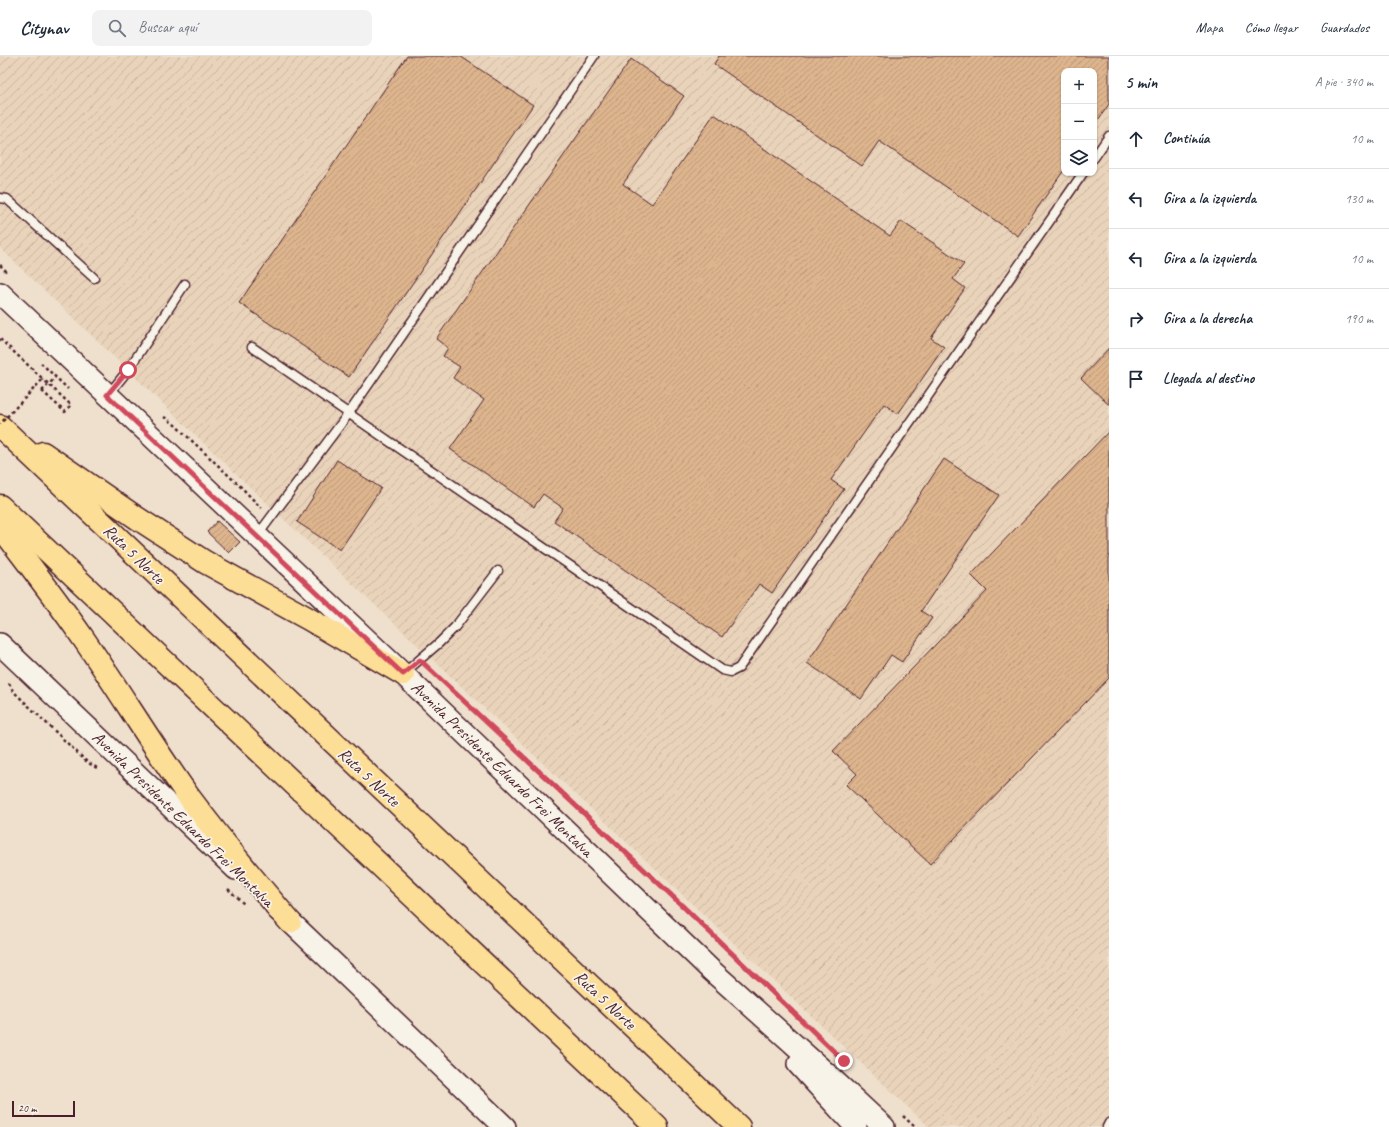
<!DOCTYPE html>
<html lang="es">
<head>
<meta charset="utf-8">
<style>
  :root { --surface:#fff; --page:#f2f2f3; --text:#1f2937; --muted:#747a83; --line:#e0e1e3 }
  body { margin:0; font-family:Caveat,sans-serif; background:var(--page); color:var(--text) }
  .controls { position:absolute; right:12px; top:12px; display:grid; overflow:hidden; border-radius:8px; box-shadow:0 1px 3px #0004 }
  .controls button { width:36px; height:36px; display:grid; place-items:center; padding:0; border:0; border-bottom:1px solid var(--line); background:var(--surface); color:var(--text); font:20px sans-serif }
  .scale { position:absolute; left:12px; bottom:10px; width:63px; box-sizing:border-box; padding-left:4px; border:2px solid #4a1f2b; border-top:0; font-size:11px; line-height:14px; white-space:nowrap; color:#4a1f2b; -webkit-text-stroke:3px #f7f3e8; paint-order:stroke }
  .stop { position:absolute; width:12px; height:12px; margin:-9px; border:3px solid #d1495b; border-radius:50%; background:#fff }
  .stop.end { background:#d1495b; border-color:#fff; box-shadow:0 1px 4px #0008 }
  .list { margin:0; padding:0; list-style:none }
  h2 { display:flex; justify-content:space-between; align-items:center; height:52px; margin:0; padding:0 16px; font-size:17px }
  h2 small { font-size:13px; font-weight:400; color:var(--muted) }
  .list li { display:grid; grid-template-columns:26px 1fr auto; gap:12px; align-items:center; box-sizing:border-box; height:60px; padding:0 16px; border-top:1px solid var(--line) }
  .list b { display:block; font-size:15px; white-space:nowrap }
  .list em { font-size:13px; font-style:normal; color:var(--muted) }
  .icon { flex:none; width:22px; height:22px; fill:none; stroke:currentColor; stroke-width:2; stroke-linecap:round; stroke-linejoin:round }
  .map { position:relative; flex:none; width:1109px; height:1071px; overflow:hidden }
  header { display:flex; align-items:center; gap:24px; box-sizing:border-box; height:56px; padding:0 20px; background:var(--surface); border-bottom:1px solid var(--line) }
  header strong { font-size:19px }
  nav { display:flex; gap:22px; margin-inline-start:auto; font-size:14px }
  .search { width:280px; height:36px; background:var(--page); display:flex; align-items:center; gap:10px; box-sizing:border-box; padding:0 14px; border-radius:8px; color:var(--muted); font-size:15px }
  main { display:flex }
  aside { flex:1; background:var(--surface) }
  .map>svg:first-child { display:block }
  .industrial { fill:url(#industrial-furrows); fill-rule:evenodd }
  .building { fill:url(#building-hatch); stroke:#4a1f2b }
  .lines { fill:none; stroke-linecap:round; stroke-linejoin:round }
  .service-casing { stroke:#4a1f2b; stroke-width:11 }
  .tertiary-casing { stroke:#4a1f2b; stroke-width:24 }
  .motorway-casing { stroke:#4a1f2b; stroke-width:25 }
  .path { stroke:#4a1f2b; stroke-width:2.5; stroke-dasharray:3 3; stroke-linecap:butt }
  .service { stroke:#f7f3e8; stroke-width:8 }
  .tertiary { stroke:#f7f3e8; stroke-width:21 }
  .motorway { stroke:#fdde96; stroke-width:22 }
  .path-bridge { stroke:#4a1f2b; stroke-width:2.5; stroke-dasharray:3 3; stroke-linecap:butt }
  .route { stroke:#d1495b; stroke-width:5 }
  .labels { text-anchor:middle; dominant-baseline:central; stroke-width:3.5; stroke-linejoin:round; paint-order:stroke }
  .street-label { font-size:17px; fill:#4a1f2b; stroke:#f7f3e8 }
</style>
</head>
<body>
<header>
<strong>Citynav</strong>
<div class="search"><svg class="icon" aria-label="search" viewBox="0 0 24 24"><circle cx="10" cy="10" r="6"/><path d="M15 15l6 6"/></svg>Buscar aquí</div>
<nav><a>Mapa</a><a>Cómo llegar</a><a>Guardados</a></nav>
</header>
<main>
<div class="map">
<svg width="1109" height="1071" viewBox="0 0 1109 1071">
  <defs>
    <pattern id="industrial-furrows" width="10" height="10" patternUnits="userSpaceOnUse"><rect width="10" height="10" fill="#e9d3ba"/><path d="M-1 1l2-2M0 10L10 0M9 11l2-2" fill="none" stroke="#c9b5a0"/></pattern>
    <pattern id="building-hatch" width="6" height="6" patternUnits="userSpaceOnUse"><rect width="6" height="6" fill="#dcb48d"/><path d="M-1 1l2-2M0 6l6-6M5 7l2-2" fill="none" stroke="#be9a7a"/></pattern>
  </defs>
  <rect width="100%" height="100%" fill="#efe0cd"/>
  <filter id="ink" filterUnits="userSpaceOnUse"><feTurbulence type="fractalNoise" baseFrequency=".025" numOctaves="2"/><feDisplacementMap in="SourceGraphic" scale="8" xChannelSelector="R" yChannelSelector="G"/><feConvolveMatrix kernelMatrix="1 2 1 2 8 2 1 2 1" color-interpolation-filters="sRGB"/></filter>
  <g filter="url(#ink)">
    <path class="industrial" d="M0,0H1109V1071H929L276,456L0,192ZM1064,15H1094V117H1064Z"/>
    <g class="building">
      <polygon points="407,0 460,0 533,49 349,321 239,247"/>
      <polygon points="719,0 1109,0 1109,48 1094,70 1094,15 1064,15 1064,114 1018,180 879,85 862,110 714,8"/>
      <polygon points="631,3 684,40 623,128 652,148 714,58 890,180 901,165 964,208 953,223 965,232 931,282 944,291 898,358 884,348 831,424 844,433 772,537 759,528 722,581 554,465 563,452 543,438 534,451 450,393 484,344 453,322 460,311 443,300 448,292 436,283"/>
      <polygon points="1109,292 1109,349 1081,322"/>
      <polygon points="1109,375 1109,622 930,808 846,729 857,718 833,695 987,535 971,519"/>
      <polygon points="944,403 999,439 921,555 932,562 902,606 891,599 861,643 807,607"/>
      <polygon points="337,404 381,432 340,494 297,466"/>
      <polygon points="217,465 240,486 229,497 207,476"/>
    </g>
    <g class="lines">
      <g class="service-casing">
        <g id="service">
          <polyline points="1094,102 1109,80"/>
          <polyline points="0,142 7,143 94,222"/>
          <polyline points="252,291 722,614 731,616 739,612 1083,117"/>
          <polyline points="108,339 128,314 185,228"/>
          <polyline points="257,480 349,357 594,0"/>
          <polyline points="404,617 439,587 455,571 498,515"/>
          <polyline points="1107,1071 1109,1067"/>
        </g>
      </g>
      <g class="tertiary-casing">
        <g id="tertiary">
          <polyline points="0,237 403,618 712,915 826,1017 884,1071"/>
          <polyline points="0,588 236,813"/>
          <polyline points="277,853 505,1071"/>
          <polyline points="798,1008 856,1071"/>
        </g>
      </g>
      <g class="motorway-casing">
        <g id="motorway">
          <polyline points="0,370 739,1071"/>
          <polyline points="43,397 137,462 205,506 307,562 403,618"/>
          <polyline points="0,450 657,1071"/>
          <path d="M0,470C28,507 57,544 83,582C119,634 152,689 189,741C221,784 255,825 290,866"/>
        </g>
      </g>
      <g class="path">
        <polyline points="0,209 8,217"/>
        <polyline points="41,307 68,333"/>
        <polyline points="42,335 55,322"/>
        <polyline points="164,361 173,367 242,432 261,452"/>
        <polyline points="9,627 13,635 87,706 97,712"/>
        <polyline points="494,673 669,837 801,964"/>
        <polyline points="228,833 245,849"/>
        <polyline points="903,1060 915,1071"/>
      </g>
      <use href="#service" class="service"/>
      <use href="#tertiary" class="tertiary"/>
      <use href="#motorway" class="motorway"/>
      <g class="path-bridge">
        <polyline points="0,283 43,323 0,368"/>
        <polyline points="42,335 65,356 71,349 43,323"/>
      </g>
    </g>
  </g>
  <g class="lines" filter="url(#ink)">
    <polyline class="route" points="128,314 107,339 403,618 420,604 669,837 844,1005"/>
  </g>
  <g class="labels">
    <g class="street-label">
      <text transform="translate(134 498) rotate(44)">Ruta 5 Norte</text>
      <text transform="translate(502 713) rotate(44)">Avenida Presidente Eduardo Frei Montalva</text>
      <text transform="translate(369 721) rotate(43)">Ruta 5 Norte</text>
      <text transform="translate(183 763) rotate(44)">Avenida Presidente Eduardo Frei Montalva</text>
      <text transform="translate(605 944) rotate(43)">Ruta 5 Norte</text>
    </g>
  </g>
</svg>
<div class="controls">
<button>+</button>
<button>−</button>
<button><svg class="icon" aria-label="layers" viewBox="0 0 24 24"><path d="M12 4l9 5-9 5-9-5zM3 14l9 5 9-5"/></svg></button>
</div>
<div class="scale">20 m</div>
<div class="stop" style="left:128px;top:314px"></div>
<div class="stop end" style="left:844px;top:1005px"></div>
</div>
<aside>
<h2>5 min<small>A pie · 340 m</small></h2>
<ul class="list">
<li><svg class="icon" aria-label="ahead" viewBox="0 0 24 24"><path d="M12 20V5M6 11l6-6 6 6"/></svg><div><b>Continúa</b></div><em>10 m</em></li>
<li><svg class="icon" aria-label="left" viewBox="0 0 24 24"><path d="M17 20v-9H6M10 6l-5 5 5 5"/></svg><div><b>Gira a la izquierda</b></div><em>130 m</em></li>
<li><svg class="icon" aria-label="left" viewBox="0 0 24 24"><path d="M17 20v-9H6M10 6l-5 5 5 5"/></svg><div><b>Gira a la izquierda</b></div><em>10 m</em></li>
<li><svg class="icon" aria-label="right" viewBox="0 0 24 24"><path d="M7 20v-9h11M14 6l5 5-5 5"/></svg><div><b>Gira a la derecha</b></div><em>190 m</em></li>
<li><svg class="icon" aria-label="arrive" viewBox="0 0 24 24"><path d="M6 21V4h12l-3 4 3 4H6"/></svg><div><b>Llegada al destino</b></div></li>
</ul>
</aside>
</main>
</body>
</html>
